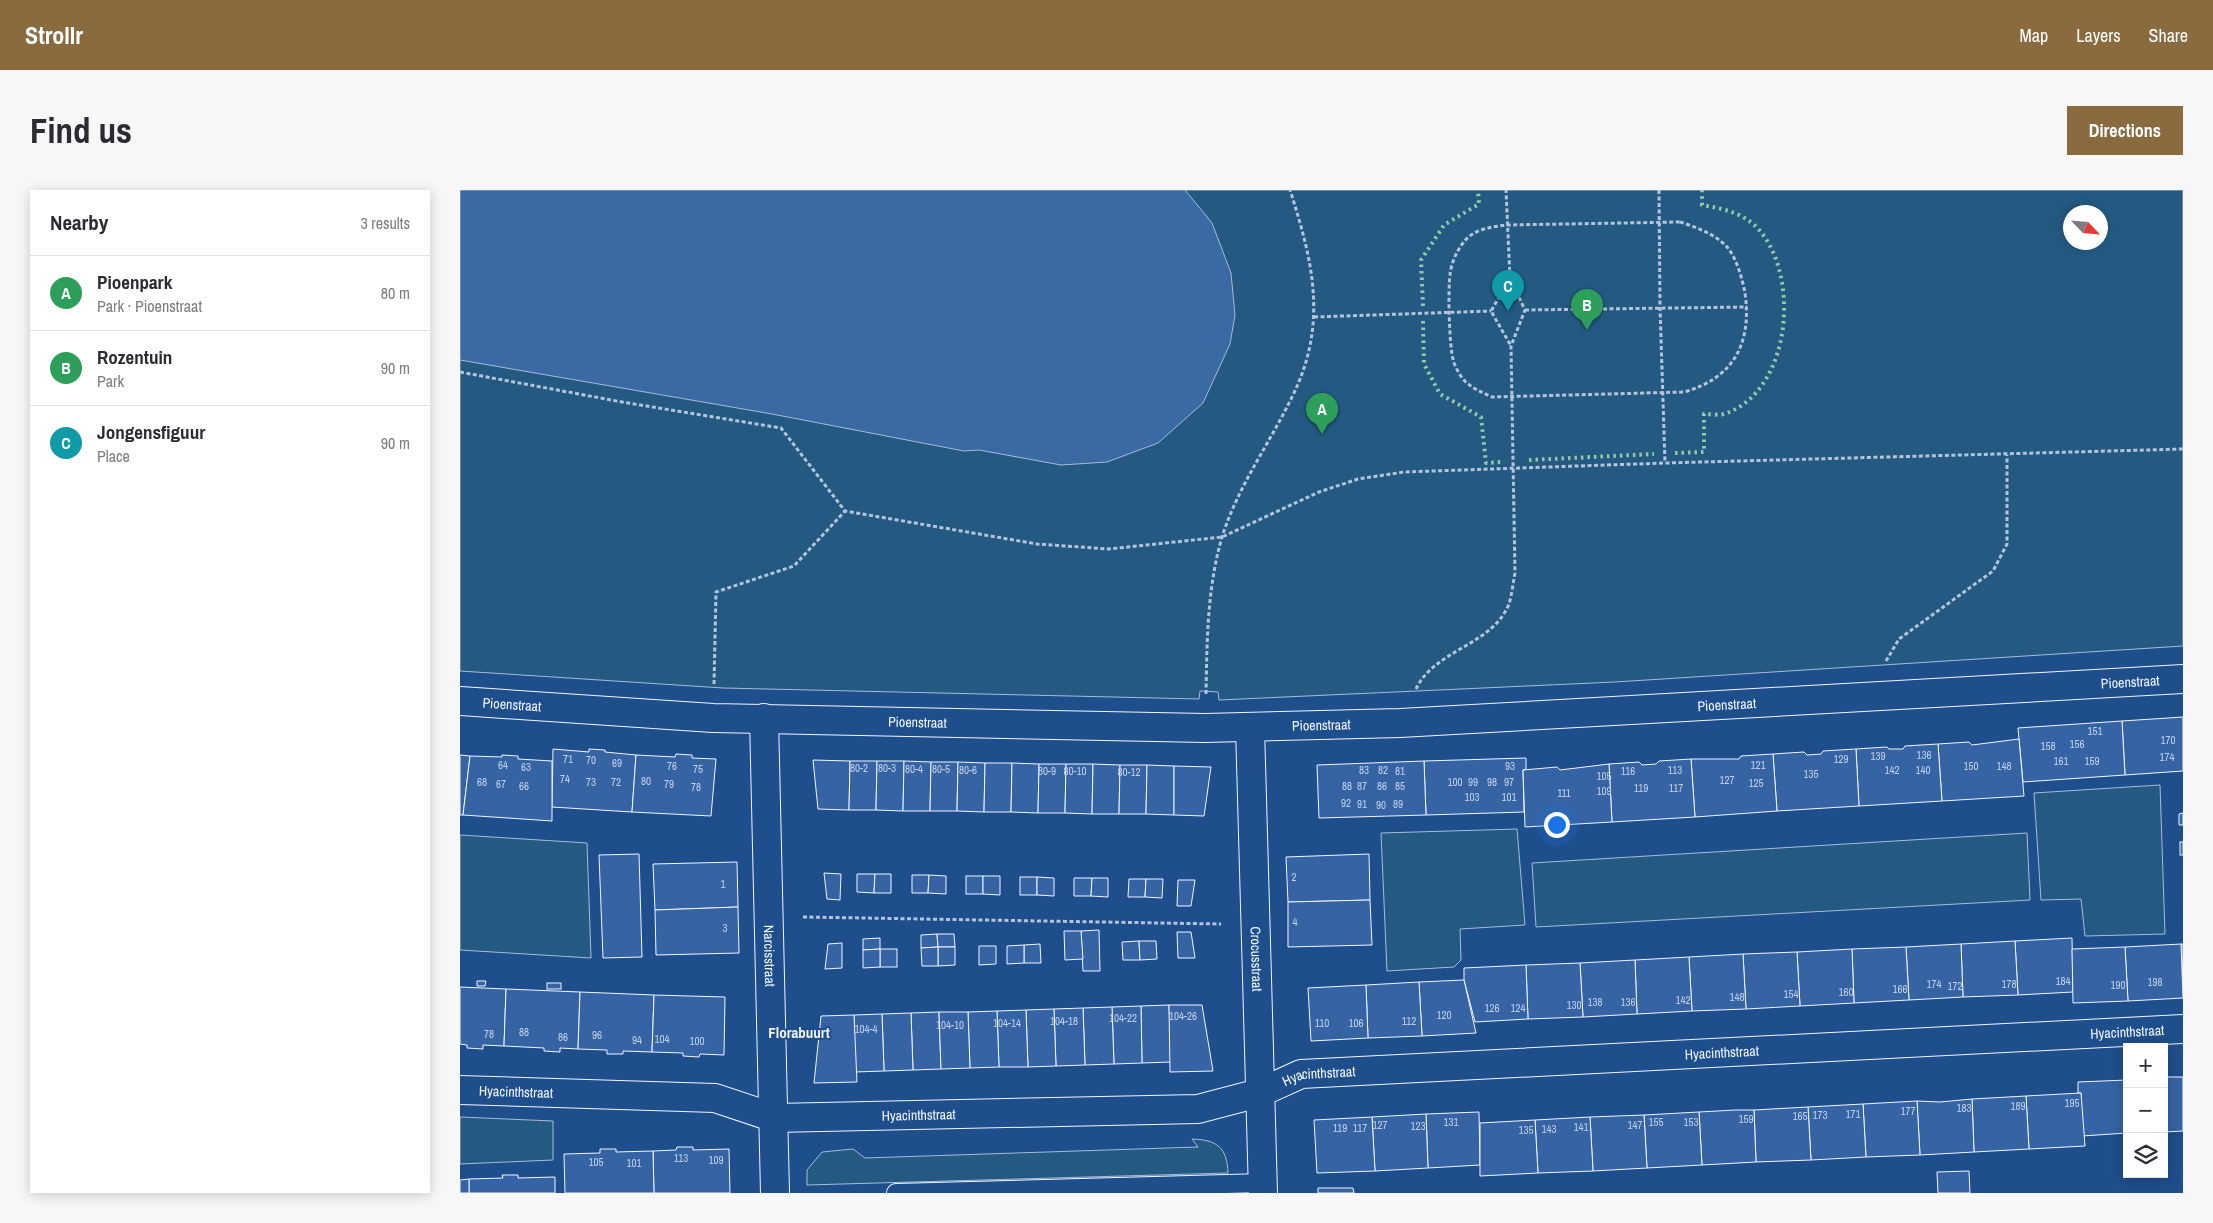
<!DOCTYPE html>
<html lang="en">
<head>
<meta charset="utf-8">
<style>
  :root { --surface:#fff; --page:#f7f7f7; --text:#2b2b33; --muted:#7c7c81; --line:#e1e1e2; --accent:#8a6a3f }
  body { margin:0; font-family:"Archivo Narrow",sans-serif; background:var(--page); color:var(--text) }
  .controls { position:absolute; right:15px; bottom:15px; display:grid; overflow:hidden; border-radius:0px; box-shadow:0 2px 12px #0003 }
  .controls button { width:45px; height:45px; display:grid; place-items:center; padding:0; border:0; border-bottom:1px solid var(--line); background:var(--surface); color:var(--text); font:25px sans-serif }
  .compass { position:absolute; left:1603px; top:15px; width:45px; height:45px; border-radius:50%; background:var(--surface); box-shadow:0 2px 12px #0003; rotate:116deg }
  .you { position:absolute; left:1096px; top:634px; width:18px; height:18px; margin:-12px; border:4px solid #fff; border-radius:50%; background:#1a73e8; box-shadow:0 0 0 8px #1a73e833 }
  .badge { display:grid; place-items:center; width:32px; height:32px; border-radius:50%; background:var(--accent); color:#fff; font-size:16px; font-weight:700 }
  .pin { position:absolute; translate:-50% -41px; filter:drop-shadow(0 1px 2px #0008) }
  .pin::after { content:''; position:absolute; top:26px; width:18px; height:15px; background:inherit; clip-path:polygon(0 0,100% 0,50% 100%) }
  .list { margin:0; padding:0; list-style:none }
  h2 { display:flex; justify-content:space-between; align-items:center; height:65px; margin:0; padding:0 20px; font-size:21px }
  h2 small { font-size:16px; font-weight:400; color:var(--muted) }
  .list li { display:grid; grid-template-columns:32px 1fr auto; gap:15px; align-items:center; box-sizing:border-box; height:75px; padding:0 20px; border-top:1px solid var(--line) }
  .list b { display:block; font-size:19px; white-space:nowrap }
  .list p { margin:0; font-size:16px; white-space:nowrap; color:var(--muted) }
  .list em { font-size:16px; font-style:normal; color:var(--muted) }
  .icon { flex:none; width:28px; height:28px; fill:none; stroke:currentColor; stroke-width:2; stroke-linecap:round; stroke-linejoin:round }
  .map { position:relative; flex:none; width:1723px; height:1003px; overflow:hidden; border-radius:0px }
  header { display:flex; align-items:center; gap:30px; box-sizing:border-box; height:70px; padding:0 25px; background:var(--accent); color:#fff }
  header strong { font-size:24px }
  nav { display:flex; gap:28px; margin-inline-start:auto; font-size:18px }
  .intro { display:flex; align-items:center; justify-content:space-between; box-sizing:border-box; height:120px; padding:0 30px }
  h1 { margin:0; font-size:35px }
  .button { padding:12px 22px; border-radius:0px; background:var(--accent); color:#fff; font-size:18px; font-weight:700 }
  main { display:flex; gap:30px; padding:0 30px }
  aside { flex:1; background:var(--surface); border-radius:0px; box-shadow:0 2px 12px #0003 }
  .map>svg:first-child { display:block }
  .green { fill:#245a82; stroke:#a8bbd7; fill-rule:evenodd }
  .water { fill:#3b69a3; stroke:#a8bbd7 }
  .building { fill:#3563a3; stroke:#f2f6ff }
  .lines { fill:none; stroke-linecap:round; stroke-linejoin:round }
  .service-casing { stroke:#f2f6ff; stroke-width:20 }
  .minor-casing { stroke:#f2f6ff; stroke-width:30 }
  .path { stroke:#b3c4dc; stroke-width:3; stroke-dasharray:4 2.5; stroke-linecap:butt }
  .service { stroke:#1f4e8c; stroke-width:18 }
  .minor { stroke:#1f4e8c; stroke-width:28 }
  .hedge { stroke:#97c8a6; stroke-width:4; stroke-dasharray:2.5 4; stroke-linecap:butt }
  .labels { text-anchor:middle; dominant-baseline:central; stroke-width:4; stroke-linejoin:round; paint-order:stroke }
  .number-label { font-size:11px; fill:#c3d1e8 }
  .street-label { font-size:14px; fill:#f2f6ff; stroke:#1f4e8c }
  .neighbourhood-label { font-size:15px; font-weight:bold; fill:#f2f6ff; stroke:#1f4e8c }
</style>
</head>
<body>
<header>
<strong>Strollr</strong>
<nav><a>Map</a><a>Layers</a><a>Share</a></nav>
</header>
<div class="intro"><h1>Find us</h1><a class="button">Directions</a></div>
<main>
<aside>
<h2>Nearby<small>3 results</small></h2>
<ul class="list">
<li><span class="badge" style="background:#2e9e5b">A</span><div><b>Pioenpark</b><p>Park · Pioenstraat</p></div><em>80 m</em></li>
<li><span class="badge" style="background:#2e9e5b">B</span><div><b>Rozentuin</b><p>Park</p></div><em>90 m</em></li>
<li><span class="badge" style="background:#0f9aa8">C</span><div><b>Jongensfiguur</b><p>Place</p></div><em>90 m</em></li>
</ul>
</aside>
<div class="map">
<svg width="1723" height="1003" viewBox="0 0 1723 1003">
  <rect width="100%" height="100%" fill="#1f4e8c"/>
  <g class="green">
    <path d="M0,0H1723V456L1155,492L759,510L758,502L740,501L739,509L263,498L0,481ZM1610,22H1640V52H1610Z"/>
    <polygon points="1700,595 1705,744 1625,746 1621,709 1581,710 1574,603"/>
    <polygon points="1057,639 1065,735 1000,739 1001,770 994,777 927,781 921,643"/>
    <polygon points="1567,643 1570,710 1076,737 1072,673"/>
    <polygon points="0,645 127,653 131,768 0,760"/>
    <polygon points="0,927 93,931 93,970 0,974"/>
    <path d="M732,949C757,950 767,957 768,983L347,995V980L362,962L393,959L405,968L738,957Z"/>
  </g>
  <polygon class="water" points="0,0 725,0 752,33 771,83 775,125 770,154 743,213 698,253 647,272 601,275 519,260 504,261 312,224 0,170"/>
  <g class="building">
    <polygon points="1723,527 1723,581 1665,585 1662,531"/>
    <polygon points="1662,531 1665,585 1563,592 1558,538"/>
    <polygon points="1559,549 1564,606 1482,611 1478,554 1509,552 1512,555"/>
    <polygon points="1478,554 1482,611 1399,616 1396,559 1427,557 1429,559 1443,559 1445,556"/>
    <polygon points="93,559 129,562 129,559 145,560 145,562 176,565 172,622 92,617"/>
    <polygon points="1396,559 1399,616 1317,621 1313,564 1344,562 1347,565 1361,564 1363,561"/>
    <polygon points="216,564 232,565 232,568 256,569 251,626 172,622 176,565 215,567"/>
    <polygon points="1313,564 1317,621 1235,627 1231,569 1279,569 1281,566"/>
    <polygon points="0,565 10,566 3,625 0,625"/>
    <polygon points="42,565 58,566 58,569 92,571 92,631 3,625 10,566 42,567"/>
    <polygon points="1066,568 1066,579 1063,580 1064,622 966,625 964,571"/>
    <polygon points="1231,569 1235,627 1152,632 1149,574 1179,572 1182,575 1196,574 1199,571"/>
    <polygon points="353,570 390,571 389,620 358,619"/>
    <polygon points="390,571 417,571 416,620 389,620"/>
    <polygon points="417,571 444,571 443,621 416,620"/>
    <polygon points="444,571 471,572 470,621 443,621"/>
    <polygon points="964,571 966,625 859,628 857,575"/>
    <polygon points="471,572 498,572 497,621 470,621"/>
    <polygon points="498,572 525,573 524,622 497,621"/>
    <polygon points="525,573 552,573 551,622 524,622"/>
    <polygon points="552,573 579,574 578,623 551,622"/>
    <polygon points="579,574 606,574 605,623 578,623"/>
    <polygon points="606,574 633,574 632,624 605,623"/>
    <polygon points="633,574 660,575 659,624 632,624"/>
    <polygon points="1149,574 1152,632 1065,637 1063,580 1097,577 1100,580"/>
    <polygon points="660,575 687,575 686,624 659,624"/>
    <polygon points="687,575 714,576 714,625 686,624"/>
    <polygon points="714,576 751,577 744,626 714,625"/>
    <polygon points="1723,623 1723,635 1719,635 1719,624"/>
    <rect x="1720" y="652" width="3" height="13"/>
    <polygon points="179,664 182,767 143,768 139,665"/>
    <polygon points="909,664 910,710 828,712 826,667"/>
    <polygon points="277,672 278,717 195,720 193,674"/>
    <polygon points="364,683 381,684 380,710 367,709"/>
    <polygon points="397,684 415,684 414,703 397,702"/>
    <polygon points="415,684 431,684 431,703 414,703"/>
    <polygon points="452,685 469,685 468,703 452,703"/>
    <polygon points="469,685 486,686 486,704 468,703"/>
    <rect x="506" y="686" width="17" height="18"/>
    <polygon points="523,686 540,686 540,705 523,704"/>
    <rect x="560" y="687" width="17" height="18"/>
    <polygon points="577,687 594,688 594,706 577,705"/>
    <polygon points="614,688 632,688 631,706 614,706"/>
    <polygon points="632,688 648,688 648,707 631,706"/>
    <polygon points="669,689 686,689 685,707 668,707"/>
    <polygon points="686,689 703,689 702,708 685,707"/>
    <polygon points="718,690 735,690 731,716 717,716"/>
    <polygon points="910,710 912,755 828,757 828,712"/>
    <polygon points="278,717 279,763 196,765 195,720"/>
    <polygon points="639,740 640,781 623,781 621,741"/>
    <polygon points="604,741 621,741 623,769 605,770"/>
    <polygon points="717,742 731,742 735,768 718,768"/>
    <polygon points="477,744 478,757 461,758 461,745"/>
    <polygon points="477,744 494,744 495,757 478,757"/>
    <polygon points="420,748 420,759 403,760 403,749"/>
    <polygon points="1612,748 1613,802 1558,805 1555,751"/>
    <polygon points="679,751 680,770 663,770 662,752"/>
    <polygon points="679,751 696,751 697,769 680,770"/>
    <polygon points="1555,751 1558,805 1503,807 1501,754"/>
    <polygon points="382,753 382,778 365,779 368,754"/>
    <polygon points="580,754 581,773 564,773 564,755"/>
    <polygon points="1501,754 1503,807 1449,810 1446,757"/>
    <polygon points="1721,754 1723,754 1723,794"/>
    <polygon points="1721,754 1723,808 1668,811 1665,757"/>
    <polygon points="564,755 564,773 547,774 547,756"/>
    <polygon points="519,756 536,756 536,774 519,775"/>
    <polygon points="478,757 495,757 495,775 478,776"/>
    <polygon points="478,757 478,776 462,776 461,758"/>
    <polygon points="1446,757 1449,810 1394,813 1392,759"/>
    <polygon points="1665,757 1668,811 1613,813 1612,759"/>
    <rect x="420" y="759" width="17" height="18"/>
    <polygon points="420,759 420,777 403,778 403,760"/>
    <polygon points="1392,759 1394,813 1340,816 1337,762"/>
    <polygon points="1337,762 1340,816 1286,819 1283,764"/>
    <polygon points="1283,764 1286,819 1232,821 1229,767"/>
    <polygon points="1229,767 1232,821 1177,824 1175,770"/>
    <polygon points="1175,770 1177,824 1123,827 1120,773"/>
    <polygon points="1120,773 1123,827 1068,829 1066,775"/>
    <polygon points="1066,775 1068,829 1015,832 1004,790 1004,778"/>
    <polygon points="1004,790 1016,843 962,846 959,792"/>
    <polygon points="17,791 26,791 25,796 17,796"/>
    <polygon points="959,792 962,846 908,848 906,795"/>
    <rect x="87" y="793" width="14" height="6"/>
    <polygon points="906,795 908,848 851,851 848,798"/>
    <polygon points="0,797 46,799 44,856 23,855 23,859 7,858 7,855 0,854"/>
    <polygon points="46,799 120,802 118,859 100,858 100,862 84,861 84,858 44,856"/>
    <polygon points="120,802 194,805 192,862 163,861 163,864 147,864 147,860 118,859"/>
    <polygon points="194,805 265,807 264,865 240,864 239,867 223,866 223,863 192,862"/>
    <polygon points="709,815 711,872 682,873 681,816"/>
    <polygon points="709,815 742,815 753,881 710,882"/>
    <polygon points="681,816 682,873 654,874 652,817"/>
    <polygon points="652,817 654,874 625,875 623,818"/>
    <polygon points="623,818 625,875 596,876 594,819"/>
    <polygon points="594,819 596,876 568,877 566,820"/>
    <polygon points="566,820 568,877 539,877 537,821"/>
    <polygon points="537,821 539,877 510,878 508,822"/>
    <polygon points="479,822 481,879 453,880 451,823"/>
    <polygon points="479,822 508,822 510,878 481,879"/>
    <polygon points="451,823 453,880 424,881 422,824"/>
    <polygon points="422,824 424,881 395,882 394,825"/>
    <polygon points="394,825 397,892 354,893 361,826"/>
    <polygon points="1704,887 1723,887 1723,941 1704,942"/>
    <polygon points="1667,890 1667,943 1622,946 1621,903 1618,903 1618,892"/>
    <polygon points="1621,903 1625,956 1569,959 1566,906"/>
    <polygon points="1566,906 1569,959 1514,962 1512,909"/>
    <polygon points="1512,909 1514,962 1460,965 1457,911 1480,912"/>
    <polygon points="1457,911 1460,965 1406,967 1403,914"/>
    <polygon points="1403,914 1406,967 1351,970 1348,917"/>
    <polygon points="1348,917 1351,970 1296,972 1294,920"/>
    <polygon points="1275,920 1294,920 1296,972 1242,975 1239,922"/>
    <polygon points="1019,922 1020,975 968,978 966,924"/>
    <polygon points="1239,922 1242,975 1187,978 1184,925"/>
    <polygon points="966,924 968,978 915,981 912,927"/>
    <polygon points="1184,925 1187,978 1133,981 1130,927"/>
    <polygon points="912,927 915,981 857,983 854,930"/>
    <polygon points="1130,927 1133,981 1078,983 1075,930"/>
    <polygon points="1075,930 1078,983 1020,986 1020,933"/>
    <polygon points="217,957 233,957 233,960 269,959 270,1003 194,1003 193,961 216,960"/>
    <polygon points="140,959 156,959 156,962 193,961 194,1003 105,1003 104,964 140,963"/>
    <polygon points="1509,981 1510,1003 1478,1003 1477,982"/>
    <polygon points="42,985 58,985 58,988 95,987 95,1003 9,1003 9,989 43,988"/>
    <polygon points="9,989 9,1003 0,1003 0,990"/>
    <polygon points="858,998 893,998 894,1003 858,1003"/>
  </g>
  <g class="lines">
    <g class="service-casing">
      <polyline id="service" points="436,1003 803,993"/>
    </g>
    <g class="minor-casing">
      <g id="minor">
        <path id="s1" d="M0,511L253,528L745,538L940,533L1723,489"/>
        <path id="s2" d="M304,528L315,1003"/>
        <path id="s3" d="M790,537L803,1003"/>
        <path id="s4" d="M0,900L255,908L315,928L738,919L799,903L841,884L1723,839"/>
      </g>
    </g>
    <g class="path">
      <polyline points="1199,0 1200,117 1205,273"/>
      <path d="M1220,32C1236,37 1255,44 1267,57C1277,69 1282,88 1285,103C1292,153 1274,188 1224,202L1032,207C1021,202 1011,198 1003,189C999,184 994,175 993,169C989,153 988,100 990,85C991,74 996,62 1003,53C1013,39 1031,37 1047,35Z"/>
      <polyline points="1050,89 1031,121 1051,156"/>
      <polyline points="1065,120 1287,117"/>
      <polyline points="854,127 1031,121"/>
      <polyline points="0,182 162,212 321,238 385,321 577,354 649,359 762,347 859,302 898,289 944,282 1205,273 1723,259"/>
      <polyline points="1426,471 1439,449 1533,381 1547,354 1547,265"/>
      <polyline points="254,494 256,402 334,376 385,321"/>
      <path d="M956,499C975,459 1032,456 1049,414C1052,404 1053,393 1055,383L1051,156L1065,120L1050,88L1046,0"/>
      <path d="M746,504C747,451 747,399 762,347C778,296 810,253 833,205C868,133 853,72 830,0"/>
      <polyline points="343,727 761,734"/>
    </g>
    <use href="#service" class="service"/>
    <use href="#minor" class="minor"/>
    <g class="hedge">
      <polyline points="963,116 961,70 984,35 1019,14 1018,0"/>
      <polyline points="963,131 964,174 980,204 1021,227 1026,273 1041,272"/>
      <path d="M1215,263L1244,262V224C1251,224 1261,226 1267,223C1331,199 1340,88 1300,41C1285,23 1264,19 1242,15V0"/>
      <polyline points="1069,270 1194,264"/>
    </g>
  </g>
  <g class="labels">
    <g class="number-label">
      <text x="1635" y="541">151</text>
      <text x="1708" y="550">170</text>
      <text x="1617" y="554">156</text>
      <text x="1588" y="556">158</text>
      <text x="1464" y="565">136</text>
      <text x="1418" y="566">139</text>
      <text x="1707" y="567">174</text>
      <text x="108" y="569">71</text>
      <text x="1381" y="569">129</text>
      <text x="131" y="570">70</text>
      <text x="1601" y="571">161</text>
      <text x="1632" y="571">159</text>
      <text x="157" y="573">69</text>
      <text x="43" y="575">64</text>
      <text x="1298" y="575">121</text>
      <text x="212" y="576">76</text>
      <text x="1050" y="576">93</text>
      <text x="1511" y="576">150</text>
      <text x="1544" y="576">148</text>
      <text x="66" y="577">63</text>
      <text x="399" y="578">80-2</text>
      <text x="427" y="578">80-3</text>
      <text x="238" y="579">75</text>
      <text x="454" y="579">80-4</text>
      <text x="481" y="579">80-5</text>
      <text x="508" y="580">80-6</text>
      <text x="904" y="580">83</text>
      <text x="923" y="580">82</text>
      <text x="1215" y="580">113</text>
      <text x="1432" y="580">142</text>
      <text x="1463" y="580">140</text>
      <text x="587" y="581">80-9</text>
      <text x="615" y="581">80-10</text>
      <text x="940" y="581">81</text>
      <text x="1168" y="581">116</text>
      <text x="669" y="582">80-12</text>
      <text x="1351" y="584">135</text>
      <text x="1144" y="586">105</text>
      <text x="105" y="589">74</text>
      <text x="1267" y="590">127</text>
      <text x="186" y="591">80</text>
      <text x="22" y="592">68</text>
      <text x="131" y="592">73</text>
      <text x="156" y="592">72</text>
      <text x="995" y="592">100</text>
      <text x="1013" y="592">99</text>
      <text x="1032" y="592">98</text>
      <text x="1049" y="592">97</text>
      <text x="1296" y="593">125</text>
      <text x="41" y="594">67</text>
      <text x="209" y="594">79</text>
      <text x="64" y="596">66</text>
      <text x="887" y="596">88</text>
      <text x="902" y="596">87</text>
      <text x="922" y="596">86</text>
      <text x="940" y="596">85</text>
      <text x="236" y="597">78</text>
      <text x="1181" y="598">119</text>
      <text x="1216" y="598">117</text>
      <text x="1144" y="601">109</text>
      <text x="1104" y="603">111</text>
      <text x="1012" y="607">103</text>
      <text x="1049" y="607">101</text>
      <text x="886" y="613">92</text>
      <text x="902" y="614">91</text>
      <text x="938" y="614">89</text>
      <text x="921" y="615">90</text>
      <text x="834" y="687">2</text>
      <text x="263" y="694">1</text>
      <text x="835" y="732">4</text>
      <text x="265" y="738">3</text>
      <text x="1603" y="791">184</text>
      <text x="1695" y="792">198</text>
      <text x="1474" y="794">174</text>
      <text x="1549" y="794">178</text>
      <text x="1658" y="795">190</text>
      <text x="1495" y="796">172</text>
      <text x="1440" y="799">166</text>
      <text x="1386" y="802">160</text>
      <text x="1331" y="804">154</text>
      <text x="1277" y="807">148</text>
      <text x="1223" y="810">142</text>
      <text x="1135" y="812">138</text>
      <text x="1168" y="812">136</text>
      <text x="1114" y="815">130</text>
      <text x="1032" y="818">126</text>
      <text x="1058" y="818">124</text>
      <text x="984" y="825">120</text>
      <text x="723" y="826">104-26</text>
      <text x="663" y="828">104-22</text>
      <text x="604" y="831">104-18</text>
      <text x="949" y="831">112</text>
      <text x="547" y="833">104-14</text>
      <text x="862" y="833">110</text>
      <text x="896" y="833">106</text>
      <text x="490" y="835">104-10</text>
      <text x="406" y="839">104-4</text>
      <text x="64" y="842">88</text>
      <text x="29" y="844">78</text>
      <text x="137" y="845">96</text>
      <text x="103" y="847">86</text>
      <text x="202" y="849">104</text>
      <text x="177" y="850">94</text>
      <text x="237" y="851">100</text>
      <text x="1612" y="913">195</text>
      <text x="1558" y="916">189</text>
      <text x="1504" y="918">183</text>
      <text x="1448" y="921">177</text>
      <text x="1393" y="924">171</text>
      <text x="1360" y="925">173</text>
      <text x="1340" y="926">165</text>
      <text x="1286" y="929">159</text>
      <text x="991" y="932">131</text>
      <text x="1196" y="932">155</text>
      <text x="1231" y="932">153</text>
      <text x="920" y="935">127</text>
      <text x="1175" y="935">147</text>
      <text x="958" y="936">123</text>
      <text x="1121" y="937">141</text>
      <text x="880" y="938">119</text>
      <text x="900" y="938">117</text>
      <text x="1089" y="939">143</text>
      <text x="1066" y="940">135</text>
      <text x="221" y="968">113</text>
      <text x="256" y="970">109</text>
      <text x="136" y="972">105</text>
      <text x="174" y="973">101</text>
    </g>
    <g class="street-label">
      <text stroke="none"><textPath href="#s1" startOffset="1672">Pioenstraat</textPath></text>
      <text stroke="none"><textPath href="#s1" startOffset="52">Pioenstraat</textPath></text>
      <text stroke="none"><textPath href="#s1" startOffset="1268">Pioenstraat</textPath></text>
      <text stroke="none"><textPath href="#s1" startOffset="458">Pioenstraat</textPath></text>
      <text stroke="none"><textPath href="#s1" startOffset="862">Pioenstraat</textPath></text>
      <text stroke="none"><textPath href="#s2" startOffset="238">Narcisstraat</textPath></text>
      <text stroke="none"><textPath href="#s3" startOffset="232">Crocusstraat</textPath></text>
      <text stroke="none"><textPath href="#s4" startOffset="1678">Hyacinthstraat</textPath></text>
      <text stroke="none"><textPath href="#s4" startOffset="1272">Hyacinthstraat</textPath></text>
      <text stroke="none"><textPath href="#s4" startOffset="868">Hyacinthstraat</textPath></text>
      <text stroke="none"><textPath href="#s4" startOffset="56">Hyacinthstraat</textPath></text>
      <text stroke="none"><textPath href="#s4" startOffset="462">Hyacinthstraat</textPath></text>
    </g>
    <g class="neighbourhood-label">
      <text x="339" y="842">Florabuurt</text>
    </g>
  </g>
</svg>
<div class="controls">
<button>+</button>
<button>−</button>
<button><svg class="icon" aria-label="layers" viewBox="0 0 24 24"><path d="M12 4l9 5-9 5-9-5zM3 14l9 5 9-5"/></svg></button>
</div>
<svg class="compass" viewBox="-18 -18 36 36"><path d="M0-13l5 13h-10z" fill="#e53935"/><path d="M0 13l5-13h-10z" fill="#7c7c81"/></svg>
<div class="you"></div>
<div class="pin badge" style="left:862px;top:244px;background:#2e9e5b">A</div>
<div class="pin badge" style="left:1127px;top:140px;background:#2e9e5b">B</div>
<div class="pin badge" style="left:1048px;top:121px;background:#0f9aa8">C</div>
</div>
</main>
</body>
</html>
